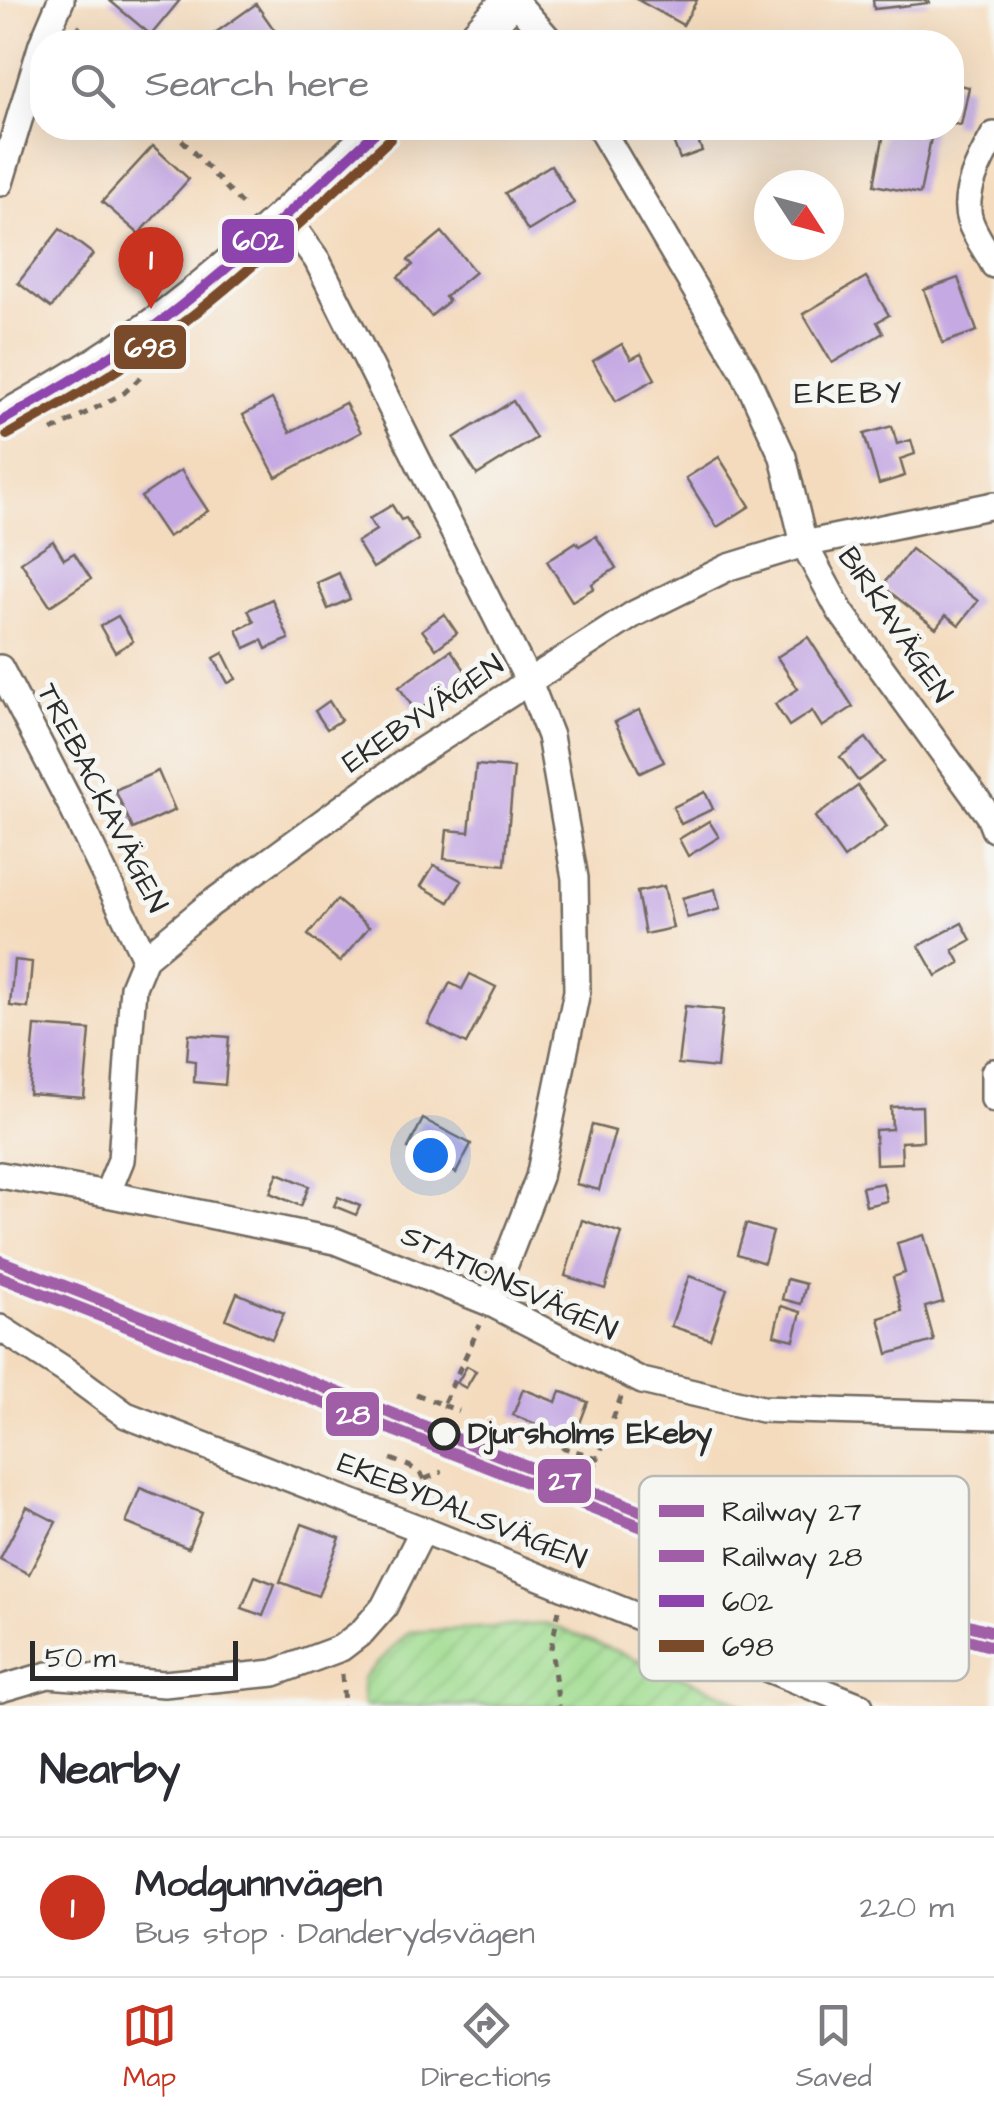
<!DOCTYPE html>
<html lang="en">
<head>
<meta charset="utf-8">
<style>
  :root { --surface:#fff; --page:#f7f7f7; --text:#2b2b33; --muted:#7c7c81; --line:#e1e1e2; --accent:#c8321e }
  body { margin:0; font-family:"Architects Daughter",sans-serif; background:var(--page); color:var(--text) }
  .compass { position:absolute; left:754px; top:170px; width:90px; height:90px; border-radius:50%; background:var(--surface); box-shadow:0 10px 40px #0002; rotate:126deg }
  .scale { position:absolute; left:30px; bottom:25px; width:208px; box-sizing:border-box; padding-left:10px; border:5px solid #2b2b2b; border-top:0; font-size:28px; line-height:35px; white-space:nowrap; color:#2b2b2b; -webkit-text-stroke:8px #f6f6f2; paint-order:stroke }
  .you { position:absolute; left:430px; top:1155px; width:35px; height:35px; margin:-25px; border:8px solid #fff; border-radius:50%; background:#1a73e8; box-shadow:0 0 0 15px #1a73e833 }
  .badge { display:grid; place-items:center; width:65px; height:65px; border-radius:50%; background:var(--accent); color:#fff; font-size:32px; font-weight:700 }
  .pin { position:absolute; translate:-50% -82px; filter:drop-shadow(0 2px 5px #0008) }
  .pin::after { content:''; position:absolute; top:52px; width:35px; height:30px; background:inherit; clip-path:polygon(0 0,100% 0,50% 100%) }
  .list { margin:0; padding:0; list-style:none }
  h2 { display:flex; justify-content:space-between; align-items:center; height:130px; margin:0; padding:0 40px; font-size:42px }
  h2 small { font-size:32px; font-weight:400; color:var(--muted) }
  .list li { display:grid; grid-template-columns:65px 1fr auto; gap:30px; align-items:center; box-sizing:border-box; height:140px; padding:0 40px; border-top:2px solid var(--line) }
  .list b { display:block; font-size:38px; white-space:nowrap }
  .list p { margin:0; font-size:32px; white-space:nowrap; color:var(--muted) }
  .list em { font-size:32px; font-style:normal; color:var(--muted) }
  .icon { flex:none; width:55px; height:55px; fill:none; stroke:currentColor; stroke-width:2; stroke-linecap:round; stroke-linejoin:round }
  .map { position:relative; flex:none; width:994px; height:1706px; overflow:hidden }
  .search { position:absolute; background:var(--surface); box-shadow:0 10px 40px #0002; left:30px; right:30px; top:30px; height:110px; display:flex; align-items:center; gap:25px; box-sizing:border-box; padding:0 35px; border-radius:40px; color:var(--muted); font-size:38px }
  .sheet { height:270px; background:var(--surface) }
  nav { display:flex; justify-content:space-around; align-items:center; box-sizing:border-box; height:140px; border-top:2px solid var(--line); background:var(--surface); font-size:28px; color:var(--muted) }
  nav a { display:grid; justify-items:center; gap:5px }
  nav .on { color:var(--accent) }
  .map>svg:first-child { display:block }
  .garden { fill:url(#garden-furrows); stroke:#66845e; stroke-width:2.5 }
  .building { fill:#c4a9e3 }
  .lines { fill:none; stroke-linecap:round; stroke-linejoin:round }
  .street-casing { stroke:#71695e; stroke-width:30 }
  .secondary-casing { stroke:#71695e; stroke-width:40 }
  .path { stroke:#71695e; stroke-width:5; stroke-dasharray:8 8; stroke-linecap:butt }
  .street { stroke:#fff; stroke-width:25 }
  .secondary { stroke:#fff; stroke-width:35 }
  .bus-1-casing { stroke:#f6f6f2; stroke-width:18 }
  .bus-2-casing { stroke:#f6f6f2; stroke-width:18 }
  .bus-1 { stroke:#8e44ad; stroke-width:10 }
  .bus-2 { stroke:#7a4b2a; stroke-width:10 }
  .rail-1-casing { stroke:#f6f6f2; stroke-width:20 }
  .rail-2-casing { stroke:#f6f6f2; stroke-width:20 }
  .rail-1 { stroke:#a05ea6; stroke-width:12 }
  .rail-2 { stroke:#a05ea6; stroke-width:12 }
  .stop-dot { fill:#f6f6f2; stroke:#2b2b2b; stroke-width:5 }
  .labels { text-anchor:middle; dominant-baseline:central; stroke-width:10; stroke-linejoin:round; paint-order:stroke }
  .street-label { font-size:30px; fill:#2b2b2b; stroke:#f6f6f2 }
  .stop-label { font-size:30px; font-weight:bold; fill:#2b2b2b; stroke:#f6f6f2; text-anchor:start }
  .neighbourhood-label { font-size:32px; letter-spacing:2.5px; fill:#2b2b2b; stroke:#f6f6f2 }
  .key { fill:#f6f6f2; stroke:#b9b9b6; stroke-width:2.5 }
  .key-label { font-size:28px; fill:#2b2b2b }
  .line-badge { stroke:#f6f6f2; stroke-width:4 }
  .badge-label { font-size:28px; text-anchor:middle; font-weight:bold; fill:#fff }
</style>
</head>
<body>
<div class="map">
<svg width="994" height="1706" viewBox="0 0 994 1706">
  <defs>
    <pattern id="garden-furrows" width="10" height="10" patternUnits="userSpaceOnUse" patternTransform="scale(2.5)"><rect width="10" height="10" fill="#a1dd91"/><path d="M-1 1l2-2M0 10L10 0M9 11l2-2" fill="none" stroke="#8bbe7d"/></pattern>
  </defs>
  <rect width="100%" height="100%" fill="#f6f6f2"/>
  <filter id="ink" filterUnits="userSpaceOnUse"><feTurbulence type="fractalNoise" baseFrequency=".01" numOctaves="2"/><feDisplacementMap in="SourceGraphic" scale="20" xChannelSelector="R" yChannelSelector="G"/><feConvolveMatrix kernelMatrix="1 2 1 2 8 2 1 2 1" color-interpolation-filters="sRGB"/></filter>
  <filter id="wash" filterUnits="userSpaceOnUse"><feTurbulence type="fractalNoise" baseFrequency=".0048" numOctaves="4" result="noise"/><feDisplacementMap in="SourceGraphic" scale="40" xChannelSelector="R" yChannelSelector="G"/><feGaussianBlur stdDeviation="2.25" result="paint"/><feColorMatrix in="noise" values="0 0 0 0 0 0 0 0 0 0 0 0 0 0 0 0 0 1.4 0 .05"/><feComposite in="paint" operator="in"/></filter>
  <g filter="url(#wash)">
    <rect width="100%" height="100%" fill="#f4dbbe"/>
    <polygon class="garden" points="548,1624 727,1695 743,1706 364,1706 362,1679 409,1632"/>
    <g id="blocks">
      <g class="building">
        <polygon points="109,0 180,0 151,35"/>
        <polygon points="638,0 697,0 683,25"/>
        <polygon points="873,0 929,0 929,3 874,9"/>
        <polygon points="256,4 280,38 273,42 222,42 215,33"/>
        <polygon points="952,84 969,87 961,125 952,124"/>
        <polygon points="668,128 711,128 713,134 698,140 702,151 680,159"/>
        <polygon points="885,128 933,128 920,194 874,185"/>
        <polygon points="153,146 189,179 139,234 102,202"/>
        <polygon points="551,165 574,203 528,231 505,193"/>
        <polygon points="60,229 93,254 51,308 18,283"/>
        <polygon points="442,232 475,272 445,297 449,301 431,316 398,277 413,265 408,260"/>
        <polygon points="866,277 889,315 877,322 883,333 832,363 803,314"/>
        <polygon points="958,278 977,331 943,343 924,290"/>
        <polygon points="622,344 631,359 641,354 655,379 616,401 593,361"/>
        <polygon points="272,399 290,432 345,403 361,432 276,477 243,415"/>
        <polygon points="513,401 536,438 477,475 454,438"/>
        <polygon points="892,426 897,444 911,440 915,454 900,459 905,476 879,484 864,434"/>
        <polygon points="719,457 750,506 717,527 686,478"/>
        <polygon points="181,470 208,511 168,537 141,497"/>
        <polygon points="392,505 401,520 406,518 419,540 373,568 357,542 376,530 369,519"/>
        <polygon points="596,536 616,568 592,584 594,588 572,601 547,561 576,542 579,546"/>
        <polygon points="53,541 64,559 74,553 91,579 50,606 21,562"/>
        <polygon points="911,549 978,601 959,625 946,615 936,628 882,586"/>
        <polygon points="339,573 350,599 328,609 317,583"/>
        <polygon points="272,599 289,639 266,649 262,640 245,648 237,630 254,622 248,610"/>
        <polygon points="444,614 457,633 436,649 422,630"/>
        <polygon points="118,616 133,641 115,652 100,626"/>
        <polygon points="808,637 853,707 822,727 812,711 789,726 775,704 798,689 777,657"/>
        <polygon points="451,650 469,676 416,712 399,687"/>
        <polygon points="223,653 236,679 228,683 214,658"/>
        <polygon points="329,701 341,720 327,729 315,711"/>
        <polygon points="639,710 664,762 640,773 615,722"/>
        <polygon points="866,738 884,762 858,781 840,757"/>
        <polygon points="476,765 514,768 505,865 444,859 447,830 469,832"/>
        <polygon points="158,771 175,810 133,829 115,790"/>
        <polygon points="858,786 887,827 844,858 815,817"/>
        <polygon points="705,792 713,809 681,824 673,807"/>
        <polygon points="709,821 719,837 688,856 679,839"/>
        <polygon points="434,865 462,881 449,902 421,886"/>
        <polygon points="664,886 673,928 645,934 637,892"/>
        <polygon points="715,889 720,909 687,918 682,898"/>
        <polygon points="337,900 369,927 340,962 308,935"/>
        <polygon points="962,923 971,940 953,950 960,963 936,976 919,946"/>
        <polygon points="14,960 32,962 28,1008 10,1006"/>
        <polygon points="470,974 496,987 466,1044 428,1024 450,983 462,989"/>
        <polygon points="685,1006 723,1010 717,1068 678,1064"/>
        <polygon points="35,1026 90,1030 84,1098 29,1094"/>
        <polygon points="189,1034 229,1037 225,1085 194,1082 195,1061 187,1060"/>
        <polygon points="922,1106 923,1141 901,1142 902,1163 876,1164 875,1130 892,1129 891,1107"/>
        <polygon points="423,1119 471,1144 456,1173 408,1148"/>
        <polygon points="592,1125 615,1131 599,1190 576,1184"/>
        <polygon points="278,1173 309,1186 301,1206 270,1193"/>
        <polygon points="883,1183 887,1201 866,1206 862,1187"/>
        <polygon points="338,1197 360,1206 356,1215 334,1206"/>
        <polygon points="582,1220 622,1233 605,1289 565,1276"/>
        <polygon points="746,1224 773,1232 764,1263 737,1254"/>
        <polygon points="924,1235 943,1302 925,1307 934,1341 888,1354 879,1318 902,1311 893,1277 905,1273 897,1243"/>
        <polygon points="689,1276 727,1289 710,1339 671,1326"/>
        <polygon points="787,1279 806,1284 801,1304 782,1299"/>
        <polygon points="237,1293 284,1313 272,1339 226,1319"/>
        <polygon points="781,1306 801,1312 794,1340 774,1335"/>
        <polygon points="467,1366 476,1371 466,1388 457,1383"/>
        <polygon points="523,1389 556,1402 560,1391 588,1402 574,1439 513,1415"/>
        <polygon points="140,1488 202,1513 188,1548 126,1523"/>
        <polygon points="27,1507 56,1522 29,1574 0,1559"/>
        <polygon points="302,1524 340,1538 318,1596 280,1582"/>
        <polygon points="255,1576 275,1584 263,1616 242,1608"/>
      </g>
    </g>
  </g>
  <g filter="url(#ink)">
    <use href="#blocks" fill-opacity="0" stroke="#71695e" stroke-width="2.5"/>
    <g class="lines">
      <g class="street-casing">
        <g id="street">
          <polyline points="514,0 551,42"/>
          <polyline points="43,42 61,0"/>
          <polyline points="600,128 744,372 783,457 804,544 840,611 989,816 994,829"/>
          <path d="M994,135C981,158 961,194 970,221C975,236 987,251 994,265"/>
          <polyline points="0,183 42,44"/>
          <polyline points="285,216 317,260 529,682 550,736 575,878 577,991 539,1177 490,1303"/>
          <polyline points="0,668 71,805 145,958"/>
          <polyline points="994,1072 994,1099"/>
          <polyline points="0,1175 107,1194 335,1241 490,1303 642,1381 762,1409 994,1416"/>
          <polyline points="107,1194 121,1160 133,987 145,958 209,905 415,755 634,614 729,567 804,544 994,505"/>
          <polyline points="0,1328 65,1370 126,1415 423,1530 860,1706"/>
          <polyline points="0,1689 48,1675 164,1684 274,1673 341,1648 362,1632 384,1607 423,1530"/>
        </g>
      </g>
      <g class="secondary-casing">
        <g id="secondary">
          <polyline points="472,42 511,0"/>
          <path d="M0,422C60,389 120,353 174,311C247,255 313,190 380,128"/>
        </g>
      </g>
      <g class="path">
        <polyline points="77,26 92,42"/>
        <polyline points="171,128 247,210"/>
        <polyline points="52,431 124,393 144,374"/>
        <polyline points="416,1394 443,1405 480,1325"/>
        <polyline points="443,1405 459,1411"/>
        <polyline points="515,1433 598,1458 621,1397"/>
        <path d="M391,1459C416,1469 430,1471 425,1502"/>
        <polyline points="593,1470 598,1458"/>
        <polyline points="425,1479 442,1472"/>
        <polyline points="559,1610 551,1648 559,1706"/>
        <polyline points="342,1674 344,1706"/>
      </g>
      <use href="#street" class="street"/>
      <use href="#secondary" class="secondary"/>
      <g class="bus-1-casing">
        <path id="bus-1" d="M0,422C53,392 106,361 156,325C236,265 307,196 380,128"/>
      </g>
      <g class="bus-2-casing">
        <path id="bus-2" d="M7,435C61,405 115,374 164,337C245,278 317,207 390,139"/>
      </g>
      <use href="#bus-1" class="bus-1"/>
      <use href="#bus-2" class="bus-2"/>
      <g class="rail-1-casing">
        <polyline id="rail-1" points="0,1261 786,1567 874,1599 994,1632"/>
      </g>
      <g class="rail-2-casing">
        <polyline id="rail-2" points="0,1277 781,1581 870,1613 990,1646"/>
      </g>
      <use href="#rail-1" class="rail-1"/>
      <use href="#rail-2" class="rail-2"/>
    </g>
  </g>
  <circle class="stop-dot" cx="444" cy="1434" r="14"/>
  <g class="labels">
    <g class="street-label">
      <text transform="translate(895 625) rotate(56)">BIRKAVÄGEN</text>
      <text transform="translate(423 714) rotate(-34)">EKEBYVÄGEN</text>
      <text transform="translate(102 798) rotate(63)">TREBACKAVÄGEN</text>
      <text transform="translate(509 1283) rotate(25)">STATIONSVÄGEN</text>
      <text transform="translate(462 1511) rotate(22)">EKEBYDALSVÄGEN</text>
    </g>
    <g class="stop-label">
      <text x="468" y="1434">Djursholms Ekeby</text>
    </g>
    <g class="neighbourhood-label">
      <text x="849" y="393">EKEBY</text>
    </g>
  </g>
  <rect x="639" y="1476" width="330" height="205" rx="15" class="key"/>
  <rect x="659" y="1505" width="45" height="12" fill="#a05ea6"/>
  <rect x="659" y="1550" width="45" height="12" fill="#a05ea6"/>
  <rect x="659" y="1595" width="45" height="12" fill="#8e44ad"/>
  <rect x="659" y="1640" width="45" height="12" fill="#7a4b2a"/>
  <g class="key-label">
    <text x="722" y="1521">Railway 27</text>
    <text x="722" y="1566">Railway 28</text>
    <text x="722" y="1611">602</text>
    <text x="722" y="1656">698</text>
  </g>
  <g class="line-badge">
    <rect x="220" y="217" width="76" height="48" rx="10" fill="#8e44ad"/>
    <rect x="112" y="323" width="76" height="48" rx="10" fill="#7a4b2a"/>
    <rect x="324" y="1390" width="57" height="48" rx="10" fill="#a05ea6"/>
    <rect x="536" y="1457" width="57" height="48" rx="10" fill="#a05ea6"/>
  </g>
  <g class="badge-label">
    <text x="258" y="250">602</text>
    <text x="150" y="357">698</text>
    <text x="353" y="1424">28</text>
    <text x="565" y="1490">27</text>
  </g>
</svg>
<svg class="compass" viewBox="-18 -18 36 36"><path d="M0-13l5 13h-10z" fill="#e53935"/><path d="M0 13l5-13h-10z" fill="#7c7c81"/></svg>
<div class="scale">50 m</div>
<div class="you"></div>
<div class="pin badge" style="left:151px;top:309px">1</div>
<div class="search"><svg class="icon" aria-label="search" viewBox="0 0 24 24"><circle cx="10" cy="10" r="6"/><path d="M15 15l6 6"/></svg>Search here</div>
</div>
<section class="sheet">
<h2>Nearby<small></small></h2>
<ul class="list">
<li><span class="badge">1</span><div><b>Modgunnvägen</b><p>Bus stop · Danderydsvägen</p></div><em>220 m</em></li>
</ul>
</section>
<nav>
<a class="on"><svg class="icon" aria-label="map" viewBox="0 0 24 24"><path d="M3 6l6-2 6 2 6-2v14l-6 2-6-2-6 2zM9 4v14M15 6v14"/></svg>Map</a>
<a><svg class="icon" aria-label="directions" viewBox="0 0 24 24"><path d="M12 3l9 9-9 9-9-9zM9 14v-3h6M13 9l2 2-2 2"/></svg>Directions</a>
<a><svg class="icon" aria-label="saved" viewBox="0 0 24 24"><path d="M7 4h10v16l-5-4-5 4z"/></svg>Saved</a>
</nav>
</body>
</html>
